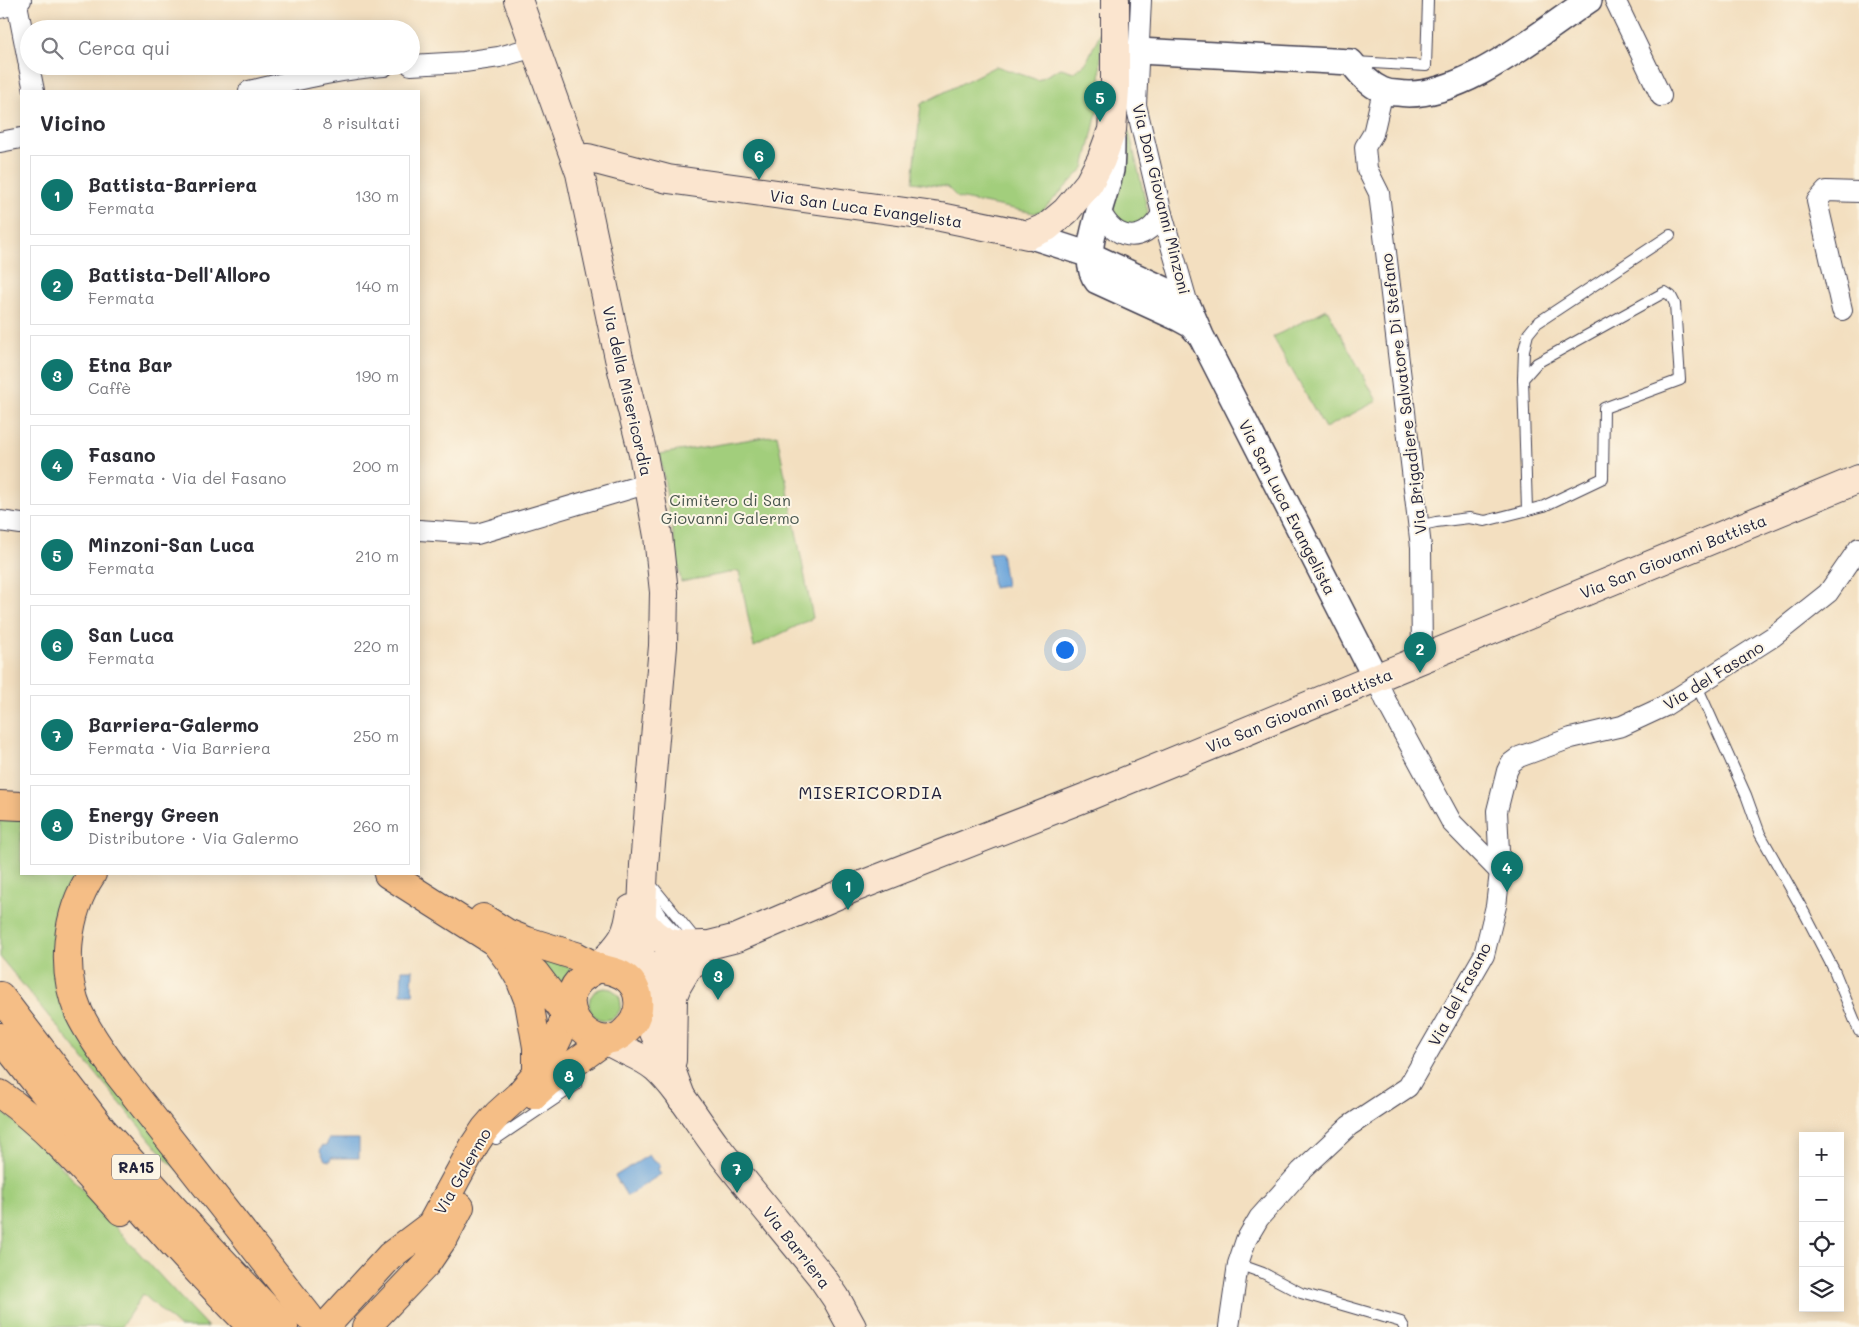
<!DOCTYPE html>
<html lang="it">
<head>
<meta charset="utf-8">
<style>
  :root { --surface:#fff; --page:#f7f7f7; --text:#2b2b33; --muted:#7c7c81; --line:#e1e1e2; --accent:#0f766e }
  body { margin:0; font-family:Mali,sans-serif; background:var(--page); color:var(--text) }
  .controls { position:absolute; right:15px; bottom:15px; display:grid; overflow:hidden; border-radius:0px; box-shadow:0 2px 12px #0003 }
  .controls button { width:45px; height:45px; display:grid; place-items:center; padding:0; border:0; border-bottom:1px solid var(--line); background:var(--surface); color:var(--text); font:25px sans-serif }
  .you { position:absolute; left:1064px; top:649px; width:18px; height:18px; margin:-12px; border:4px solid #fff; border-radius:50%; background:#1a73e8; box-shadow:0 0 0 8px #1a73e833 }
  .badge { display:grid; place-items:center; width:32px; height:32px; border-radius:50%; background:var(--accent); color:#fff; font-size:16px; font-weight:700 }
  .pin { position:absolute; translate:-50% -41px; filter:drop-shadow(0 1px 2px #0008) }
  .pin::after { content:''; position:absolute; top:26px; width:18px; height:15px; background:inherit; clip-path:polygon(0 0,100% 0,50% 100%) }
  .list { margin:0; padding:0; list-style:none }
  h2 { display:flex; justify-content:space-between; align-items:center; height:65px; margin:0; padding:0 20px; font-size:21px }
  h2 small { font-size:16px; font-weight:400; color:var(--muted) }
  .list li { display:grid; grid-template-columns:32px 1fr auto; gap:15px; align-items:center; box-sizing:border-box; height:80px; margin:0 10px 10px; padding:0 10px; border:1px solid var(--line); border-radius:0px }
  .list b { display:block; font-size:19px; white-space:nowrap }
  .list p { margin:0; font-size:16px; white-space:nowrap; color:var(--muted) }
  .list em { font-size:16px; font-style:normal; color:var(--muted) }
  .icon { flex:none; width:28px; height:28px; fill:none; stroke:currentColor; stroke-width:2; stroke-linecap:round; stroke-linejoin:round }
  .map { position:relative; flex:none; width:1859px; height:1327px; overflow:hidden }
  .search { position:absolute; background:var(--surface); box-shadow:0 2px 12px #0003; left:20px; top:20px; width:400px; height:55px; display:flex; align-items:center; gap:12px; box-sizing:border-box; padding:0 18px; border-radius:28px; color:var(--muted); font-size:19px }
  .panel { position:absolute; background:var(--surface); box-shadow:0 2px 12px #0003; left:20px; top:90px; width:400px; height:785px; border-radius:0px }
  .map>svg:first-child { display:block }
  .green { fill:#a2ce7b; stroke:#62785b }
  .water { fill:#6ba4da; stroke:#46638a }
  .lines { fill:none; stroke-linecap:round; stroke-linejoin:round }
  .service-casing { stroke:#413e4f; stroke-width:12 }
  .minor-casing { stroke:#413e4f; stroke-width:22 }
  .tertiary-casing { stroke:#413e4f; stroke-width:28 }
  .secondary-casing { stroke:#413e4f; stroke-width:30 }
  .primary-casing { stroke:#413e4f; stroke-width:30 }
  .motorway-casing { stroke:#413e4f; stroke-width:30 }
  .service { stroke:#fff; stroke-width:10 }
  .minor { stroke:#fff; stroke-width:20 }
  .tertiary { stroke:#fff; stroke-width:25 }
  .secondary { stroke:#fbe5cf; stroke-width:28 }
  .primary { stroke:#f5be86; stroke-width:28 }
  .motorway { stroke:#f5be86; stroke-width:28 }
  .labels { text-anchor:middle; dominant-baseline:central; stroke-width:4; stroke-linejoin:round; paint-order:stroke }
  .shield { fill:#fcf5e5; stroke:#63616e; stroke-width:1 }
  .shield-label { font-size:15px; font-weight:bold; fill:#22223b }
  .street-label { font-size:16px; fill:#22223b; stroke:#fcf5e5 }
  .park-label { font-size:16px; fill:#48564e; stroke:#fcf5e5 }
  .neighbourhood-label { font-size:18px; letter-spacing:1px; fill:#22223b; stroke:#fcf5e5 }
</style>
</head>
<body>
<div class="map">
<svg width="1859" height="1327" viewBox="0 0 1859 1327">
  <rect width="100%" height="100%" fill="#fcf5e5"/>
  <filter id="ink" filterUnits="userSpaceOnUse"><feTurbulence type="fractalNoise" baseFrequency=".02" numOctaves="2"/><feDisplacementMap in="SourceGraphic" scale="10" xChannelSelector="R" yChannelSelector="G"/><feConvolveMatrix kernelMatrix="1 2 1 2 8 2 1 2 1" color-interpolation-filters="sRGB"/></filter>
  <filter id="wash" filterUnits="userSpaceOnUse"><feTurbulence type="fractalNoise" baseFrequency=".0096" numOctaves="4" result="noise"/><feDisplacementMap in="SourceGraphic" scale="20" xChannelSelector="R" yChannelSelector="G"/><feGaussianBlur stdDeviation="1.12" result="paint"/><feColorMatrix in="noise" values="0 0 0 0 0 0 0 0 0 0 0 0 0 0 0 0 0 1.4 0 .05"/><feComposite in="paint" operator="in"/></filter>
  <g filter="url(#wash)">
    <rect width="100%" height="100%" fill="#f3dfc0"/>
    <g class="green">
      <polygon points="1101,31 1100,100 1084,168 1041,212 1034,213 958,198 947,187 913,182 921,104 996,66 1038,80 1061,68 1074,72 1086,63"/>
      <path d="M1129,131L1148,212C1144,226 1123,231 1116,217C1114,213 1114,208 1113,205L1124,132Z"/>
      <polygon points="1327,309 1377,401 1325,428 1273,337"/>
      <polygon points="777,435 813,618 754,647 739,571 681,582 660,454"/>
      <polygon points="0,816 21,816 21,874 79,874 57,962 185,1177 167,1160 0,957"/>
      <polygon points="520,946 571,968 559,987"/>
      <circle cx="605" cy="1004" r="16"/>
      <path d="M0,1110C39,1139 70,1176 102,1212C137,1251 172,1289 208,1327H179L143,1294L121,1327H0Z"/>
    </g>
    <g class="water">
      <polygon points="1001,552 1006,586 993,588 989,553"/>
      <polygon points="402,970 413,970 412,988 414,994 401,994"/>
      <polygon points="328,1139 359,1139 359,1158 331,1158 330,1161 325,1160 320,1151 322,1146 327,1145"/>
      <polygon points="649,1155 653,1161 659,1163 660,1166 658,1169 661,1174 627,1196 615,1176"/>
    </g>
  </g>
  <g filter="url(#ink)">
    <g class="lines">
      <g class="service-casing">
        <g id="service">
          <polyline points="1355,62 1426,66 1428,0"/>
          <polyline points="1527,510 1523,379 1524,350 1528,334 1537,323 1670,235"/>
          <polyline points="1418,526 1436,522 1469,518 1485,521 1544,506 1603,478 1604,408 1680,380 1675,304 1671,296 1665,292 1537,363 1523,379"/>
          <polyline points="1697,686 1746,795 1760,834 1805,914 1834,970 1859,1031"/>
          <polyline points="654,888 697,941"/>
          <path d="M654,894C652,912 672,928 683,939"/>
          <polyline points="496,1139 576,1085 578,1065"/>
          <polyline points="1238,1264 1263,1273 1301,1293 1401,1322 1404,1327"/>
        </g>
      </g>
      <g class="minor-casing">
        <g id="minor">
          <polyline points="21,0 18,3 18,9 29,65"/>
          <polyline points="1141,0 1136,105 1162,214 1189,308"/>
          <polyline points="1615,0 1661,96"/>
          <polyline points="0,8 18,3"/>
          <polyline points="411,65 464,62 499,57 535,47"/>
          <polyline points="29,66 34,91"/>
          <path d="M249,91C293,81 339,69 384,66"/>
          <polyline points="1383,91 1373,134 1365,147 1367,169 1379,193 1421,547 1422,658"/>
          <polyline points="0,142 21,138"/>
          <path d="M1099,208C1113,240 1142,247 1162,214"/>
          <polyline points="1842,310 1817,201 1826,191 1859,192"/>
          <polyline points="0,521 21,524"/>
          <polyline points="419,530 477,534 649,483"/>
          <polyline points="1376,679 1386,701 1452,823 1500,872"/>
          <polyline points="1229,1327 1238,1264 1246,1240 1259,1218 1301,1171 1349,1126 1408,1087 1484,955 1496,906 1500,872 1497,811 1507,771 1511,763 1519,757 1571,738 1622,726 1663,707 1774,636 1828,593 1859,548"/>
        </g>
      </g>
      <g class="tertiary-casing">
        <g id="tertiary">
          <path d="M1138,51L1351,62C1360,73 1368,84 1382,90C1386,92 1392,93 1397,93C1457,103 1540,33 1589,0"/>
          <path d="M1112,139C1112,149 1112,160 1111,170C1106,196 1077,259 1097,281L1180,319L1191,325L1199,334"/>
          <polyline points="1028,235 1090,255 1174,294 1189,308 1201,336 1376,679"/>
        </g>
      </g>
      <g class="secondary-casing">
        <g id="secondary">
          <polyline points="518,0 580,173 619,358 643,454 658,536 664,592 663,646 644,865 638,997 672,1072 682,1099"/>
          <polyline points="576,159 588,158 668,179 941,217 1028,235 1047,227 1066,211 1089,183 1101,160 1112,130 1115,89 1115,0"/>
          <path d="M641,919C659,945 674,946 704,945"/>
          <path d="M598,968C618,944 627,942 631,909"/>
          <polyline points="612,970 661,965 713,944 737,938 854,888 1089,796 1859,479"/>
          <path d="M636,1016C650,993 673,976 695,963"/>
          <path d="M606,1040C622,1051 641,1055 656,1068C678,1088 697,1121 716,1146C750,1190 786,1233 821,1276L836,1298L852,1327"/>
          <polyline points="672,1060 673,996 677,986 687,969"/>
        </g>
      </g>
      <g class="primary-casing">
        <g id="primary">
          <path d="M598,968C615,971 631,975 637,993C640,1004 638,1017 630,1026C627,1029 623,1034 619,1036C591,1052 554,1008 579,981C584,976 592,972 598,968Z"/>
          <polyline points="534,1095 547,1083 606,1040"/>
          <polyline points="325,1327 390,1256 431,1225 475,1144 485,1129 498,1114 519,1095 546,1063 559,1036 571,996"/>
          <polyline points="366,1327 426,1264 445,1236 460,1207"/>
        </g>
      </g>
      <g class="motorway-casing">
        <g id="motorway">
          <polyline points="0,805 21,806"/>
          <path d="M92,874C66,913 60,969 79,1013C89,1034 102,1052 116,1071L309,1317"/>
          <polyline points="388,874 495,942 510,962 520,979 529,1002 537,1047 537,1076"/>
          <polyline points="483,918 507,933 527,941 576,956 598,968"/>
          <polyline points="517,957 535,973 566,1014 580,1026"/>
          <polyline points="0,996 102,1129 175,1210 284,1327"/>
          <path d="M0,1037C79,1138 162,1237 252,1327"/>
          <path d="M0,1094C46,1126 84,1170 121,1211"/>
        </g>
      </g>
      <use href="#service" class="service"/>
      <use href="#minor" class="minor"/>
      <use href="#tertiary" class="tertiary"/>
      <use href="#secondary" class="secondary"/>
      <use href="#primary" class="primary"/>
      <use href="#motorway" class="motorway"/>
    </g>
  </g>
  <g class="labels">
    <rect class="shield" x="112" y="1154.5" width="48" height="25" rx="4"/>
    <g class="shield-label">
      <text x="136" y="1167">RA15</text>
    </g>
    <g class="street-label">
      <text transform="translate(1162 199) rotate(76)">Via Don Giovanni Minzoni</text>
      <text transform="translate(866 208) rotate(8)">Via San Luca Evangelista</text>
      <text transform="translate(628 391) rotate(77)">Via della Misericordia</text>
      <text transform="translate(1403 394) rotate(-97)">Via Brigadiere Salvatore Di Stefano</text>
      <text transform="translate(1288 507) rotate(63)">Via San Luca Evangelista</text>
      <text transform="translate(1673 556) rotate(-22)">Via San Giovanni Battista</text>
      <text transform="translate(1713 675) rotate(-32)">Via del Fasano</text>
      <text transform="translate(1299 710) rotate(-22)">Via San Giovanni Battista</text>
      <text transform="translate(1459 994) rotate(-62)">Via del Fasano</text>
      <text transform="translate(462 1171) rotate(-60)">Via Galermo</text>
      <text transform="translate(797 1247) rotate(52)">Via Barriera</text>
    </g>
    <g class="park-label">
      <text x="730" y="499">Cimitero di San<tspan x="730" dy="18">Giovanni Galermo</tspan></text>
    </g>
    <g class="neighbourhood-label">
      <text x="871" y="792">MISERICORDIA</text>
    </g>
  </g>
</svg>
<div class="controls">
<button>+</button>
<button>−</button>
<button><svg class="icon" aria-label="locate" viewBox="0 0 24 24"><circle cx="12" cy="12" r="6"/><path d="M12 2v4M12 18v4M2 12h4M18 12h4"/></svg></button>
<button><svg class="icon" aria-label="layers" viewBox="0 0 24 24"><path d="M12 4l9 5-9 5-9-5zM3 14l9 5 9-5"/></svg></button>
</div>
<div class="you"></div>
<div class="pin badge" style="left:848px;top:910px">1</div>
<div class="pin badge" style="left:1420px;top:673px">2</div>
<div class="pin badge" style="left:718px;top:1000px">3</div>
<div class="pin badge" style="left:1507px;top:892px">4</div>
<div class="pin badge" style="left:1100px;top:122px">5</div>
<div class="pin badge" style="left:759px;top:180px">6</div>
<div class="pin badge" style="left:737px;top:1193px">7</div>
<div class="pin badge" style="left:569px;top:1100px">8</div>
<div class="search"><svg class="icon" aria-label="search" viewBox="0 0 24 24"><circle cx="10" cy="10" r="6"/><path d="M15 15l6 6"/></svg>Cerca qui</div>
<section class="panel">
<h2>Vicino<small>8 risultati</small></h2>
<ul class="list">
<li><span class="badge">1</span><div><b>Battista-Barriera</b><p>Fermata</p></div><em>130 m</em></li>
<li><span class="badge">2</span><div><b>Battista-Dell'Alloro</b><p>Fermata</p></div><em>140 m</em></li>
<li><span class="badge">3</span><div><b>Etna Bar</b><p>Caffè</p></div><em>190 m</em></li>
<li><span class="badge">4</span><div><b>Fasano</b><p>Fermata · Via del Fasano</p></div><em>200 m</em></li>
<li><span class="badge">5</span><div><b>Minzoni-San Luca</b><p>Fermata</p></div><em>210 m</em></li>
<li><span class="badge">6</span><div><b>San Luca</b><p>Fermata</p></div><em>220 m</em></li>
<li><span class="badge">7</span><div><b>Barriera-Galermo</b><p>Fermata · Via Barriera</p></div><em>250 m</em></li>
<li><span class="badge">8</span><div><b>Energy Green</b><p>Distributore · Via Galermo</p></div><em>260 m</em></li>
</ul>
</section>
</div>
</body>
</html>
